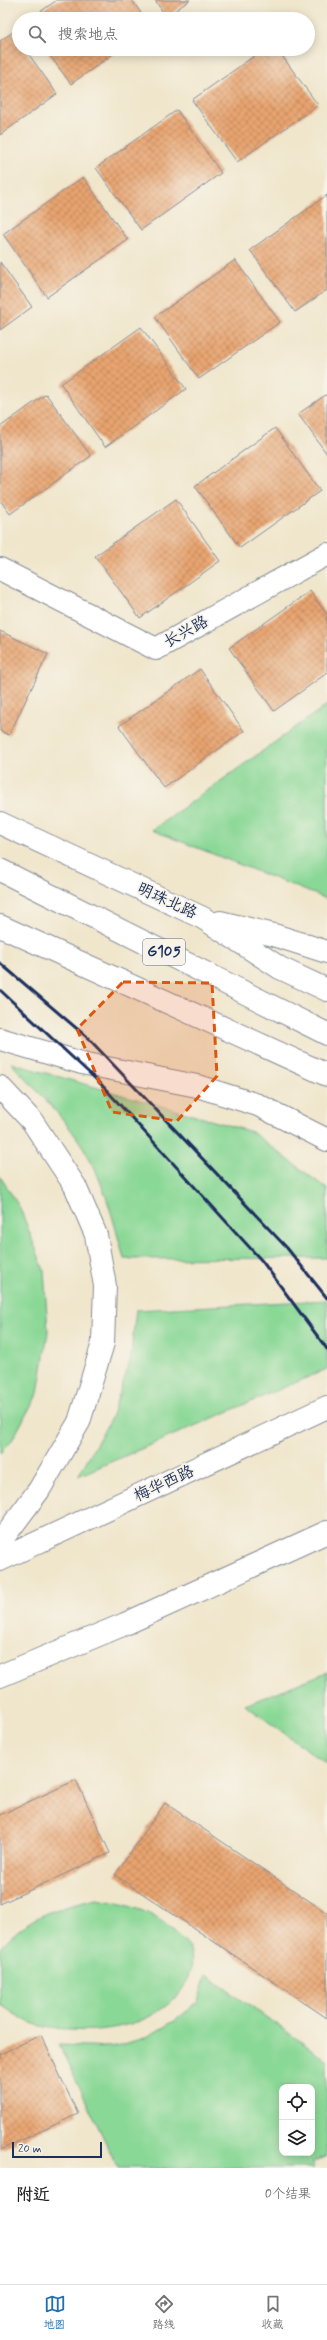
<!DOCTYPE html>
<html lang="zh">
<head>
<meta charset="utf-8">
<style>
  :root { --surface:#fff; --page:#f6f6f6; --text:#222; --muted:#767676; --line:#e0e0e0; --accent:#1f6fb2 }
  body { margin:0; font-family:Mynerve,"LXGW WenKai TC",sans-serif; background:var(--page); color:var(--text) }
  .controls { position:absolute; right:12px; bottom:12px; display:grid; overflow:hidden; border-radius:8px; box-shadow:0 2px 10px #0003 }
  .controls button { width:36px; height:36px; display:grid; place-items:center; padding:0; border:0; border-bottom:1px solid var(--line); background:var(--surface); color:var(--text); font:20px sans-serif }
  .scale { position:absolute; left:12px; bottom:10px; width:90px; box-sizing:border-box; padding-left:4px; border:2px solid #1b2f5e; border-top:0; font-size:11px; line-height:14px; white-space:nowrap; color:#1b2f5e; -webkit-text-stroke:3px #f7f3e8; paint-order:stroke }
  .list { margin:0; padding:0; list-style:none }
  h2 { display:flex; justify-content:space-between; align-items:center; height:52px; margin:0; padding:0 16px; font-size:17px }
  h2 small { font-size:13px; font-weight:400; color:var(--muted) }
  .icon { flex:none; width:22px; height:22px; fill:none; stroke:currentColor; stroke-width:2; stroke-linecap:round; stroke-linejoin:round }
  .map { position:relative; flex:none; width:327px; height:2168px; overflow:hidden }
  .search { position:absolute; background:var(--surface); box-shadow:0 2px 10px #0003; left:12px; right:12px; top:12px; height:44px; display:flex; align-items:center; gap:10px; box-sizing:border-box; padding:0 14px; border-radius:22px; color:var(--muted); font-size:15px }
  .sheet { height:116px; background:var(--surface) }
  nav { display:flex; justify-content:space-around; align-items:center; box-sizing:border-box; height:56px; border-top:1px solid var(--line); background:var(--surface); font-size:11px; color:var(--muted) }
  nav a { display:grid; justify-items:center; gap:2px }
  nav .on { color:var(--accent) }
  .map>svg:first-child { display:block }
  .green { fill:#8ad896; stroke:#52847a; fill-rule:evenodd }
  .building { fill:url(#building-cross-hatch) }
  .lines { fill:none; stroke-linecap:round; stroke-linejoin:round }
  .minor-casing { stroke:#868a95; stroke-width:24 }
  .major-casing { stroke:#868a95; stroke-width:24 }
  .highway-casing { stroke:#868a95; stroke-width:24 }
  .minor { stroke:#fff; stroke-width:22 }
  .major { stroke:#fff; stroke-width:22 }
  .highway { stroke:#fff; stroke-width:22 }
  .rail { stroke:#1b2f5e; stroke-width:3 }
  .marked { fill:#de5710; fill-opacity:0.2; stroke:#de5710; stroke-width:3; stroke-dasharray:8 5; stroke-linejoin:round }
  .labels { text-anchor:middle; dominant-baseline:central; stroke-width:3.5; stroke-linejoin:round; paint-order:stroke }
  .shield { fill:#f7f3e8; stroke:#5d6a87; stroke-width:1 }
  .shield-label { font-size:15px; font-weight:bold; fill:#1b2f5e }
  .street-label { font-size:16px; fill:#1b2f5e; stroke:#f7f3e8 }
</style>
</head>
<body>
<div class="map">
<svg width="327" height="2168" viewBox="0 0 327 2168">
  <defs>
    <pattern id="building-cross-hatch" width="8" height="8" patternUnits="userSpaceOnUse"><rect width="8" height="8" fill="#e9a470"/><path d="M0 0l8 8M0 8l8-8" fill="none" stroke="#bc865f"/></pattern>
  </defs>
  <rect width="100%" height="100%" fill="#f7f3e8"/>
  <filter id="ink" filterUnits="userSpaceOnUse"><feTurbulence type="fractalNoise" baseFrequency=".025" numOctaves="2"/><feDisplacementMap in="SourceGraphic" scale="8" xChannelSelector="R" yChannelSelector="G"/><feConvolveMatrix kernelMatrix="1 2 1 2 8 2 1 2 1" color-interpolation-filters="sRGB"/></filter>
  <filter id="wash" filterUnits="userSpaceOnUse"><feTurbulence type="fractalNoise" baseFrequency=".012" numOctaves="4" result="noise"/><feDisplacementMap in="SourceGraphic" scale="16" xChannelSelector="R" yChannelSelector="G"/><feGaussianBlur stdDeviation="0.9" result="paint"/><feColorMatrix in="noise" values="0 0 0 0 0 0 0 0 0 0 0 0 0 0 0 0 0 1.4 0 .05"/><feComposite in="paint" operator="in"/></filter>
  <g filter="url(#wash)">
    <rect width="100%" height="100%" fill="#f0e6cc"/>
    <g class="green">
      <polygon points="327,705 327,899 152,830"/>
      <path d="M11,1063L252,1132L327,1189V1258L124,1259C113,1219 103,1176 79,1141C60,1113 34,1088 11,1063Z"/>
      <polygon points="0,1176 20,1208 44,1270 48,1332 38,1393 11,1442 0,1453"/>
      <polygon points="327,1300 327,1369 78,1476 111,1418 130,1362 136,1310"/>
      <polygon points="327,1672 327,1764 245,1705"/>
      <path d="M96,1899C127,1904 151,1910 175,1932C179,1937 187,1942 189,1947C203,1984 161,2016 130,2024C103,2032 73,2032 45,2027C28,2024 14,2014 0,2004V1948C31,1914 52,1910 96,1899Z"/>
      <path d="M206,1975L327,2060V2156L312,2162L314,2168H118L59,2045L112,2047L145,2038L176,2020L198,2002ZM282,2087H312V2153H282Z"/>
    </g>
    <g id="blocks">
      <g class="building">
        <polygon points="57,0 132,0 145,19 30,19"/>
        <polygon points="155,0 190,0 166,17"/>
        <polygon points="13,32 19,41 19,49 25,49 57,94 0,135 0,41"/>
        <polygon points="45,49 120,49 71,84"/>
        <polygon points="264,49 277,49 318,105 237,162 192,100"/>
        <polygon points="177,110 221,173 141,230 96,168"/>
        <polygon points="83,177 128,240 47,297 3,234"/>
        <polygon points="327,195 327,290 295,312 250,250"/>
        <polygon points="235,260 280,322 199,379 155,317"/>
        <polygon points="0,262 32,307 0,330"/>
        <polygon points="141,327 186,389 105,447 61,384"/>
        <polygon points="46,394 91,456 10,514 0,500 0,427"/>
        <polygon points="327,394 327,454 298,414"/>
        <polygon points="275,428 320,491 240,548 195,486"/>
        <polygon points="176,499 220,561 140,618 95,556"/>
        <polygon points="310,591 327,615 327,673 274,711 229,648"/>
        <polygon points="0,631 48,654 9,735 0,731"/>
        <polygon points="200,669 244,731 164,788 119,726"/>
        <polygon points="76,1780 110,1853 0,1904 0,1815"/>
        <polygon points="165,1803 327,1913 327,2018 115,1875"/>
        <polygon points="41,2035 78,2114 0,2150 0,2054"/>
      </g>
    </g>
  </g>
  <g filter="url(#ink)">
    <use href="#blocks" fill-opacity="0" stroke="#868a95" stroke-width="1"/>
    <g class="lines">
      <g class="minor-casing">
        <polyline id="minor" points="0,569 156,649 327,554"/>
      </g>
      <g class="major-casing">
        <g id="major">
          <polyline points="0,823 203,918 280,968 327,990"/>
          <polyline points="220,922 274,935 327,952"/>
          <polyline points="0,1039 82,1063 197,1086 258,1105 327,1140"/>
          <polyline points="0,1087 32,1121 75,1186 96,1235 105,1286 103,1343 79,1422 39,1490 0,1542"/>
          <polyline points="0,1560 327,1407"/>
          <polyline points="0,1676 125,1624 327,1532"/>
        </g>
      </g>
      <g class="highway-casing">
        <g id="highway">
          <polyline points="0,870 327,1034"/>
          <polyline points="0,926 327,1075"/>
        </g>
      </g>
      <use href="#minor" class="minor"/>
      <use href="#major" class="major"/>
      <use href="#highway" class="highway"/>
      <g class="rail">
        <polyline points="0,963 89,1039 287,1248 327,1298"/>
        <polyline points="0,990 100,1083 262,1261 327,1349"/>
      </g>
    </g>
  </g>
  <path class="marked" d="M123,982L212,983L217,1076L177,1121L112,1112L77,1029Z"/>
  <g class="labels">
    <rect class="shield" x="143" y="939" width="42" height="26" rx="3"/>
    <g class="shield-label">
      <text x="164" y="952">G105</text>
    </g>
    <g class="street-label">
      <text transform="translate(186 632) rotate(-29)">长兴路</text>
      <text transform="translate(167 901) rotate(25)">明珠北路</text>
      <text transform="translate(164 1484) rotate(-25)">梅华西路</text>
    </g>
  </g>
</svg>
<div class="controls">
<button><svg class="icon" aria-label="locate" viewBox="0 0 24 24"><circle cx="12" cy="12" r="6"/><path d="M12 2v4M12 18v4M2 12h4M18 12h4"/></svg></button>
<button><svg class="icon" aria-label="layers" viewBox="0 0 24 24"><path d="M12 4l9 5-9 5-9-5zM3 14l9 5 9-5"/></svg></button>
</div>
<div class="scale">20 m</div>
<div class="search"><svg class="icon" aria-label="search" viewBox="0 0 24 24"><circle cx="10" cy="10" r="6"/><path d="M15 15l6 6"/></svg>搜索地点</div>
</div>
<section class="sheet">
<h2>附近<small>0个结果</small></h2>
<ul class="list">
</ul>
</section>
<nav>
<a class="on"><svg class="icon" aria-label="map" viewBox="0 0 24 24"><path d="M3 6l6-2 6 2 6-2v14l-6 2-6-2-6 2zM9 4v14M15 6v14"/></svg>地图</a>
<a><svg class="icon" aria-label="directions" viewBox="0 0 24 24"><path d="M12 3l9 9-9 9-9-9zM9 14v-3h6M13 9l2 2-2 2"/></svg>路线</a>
<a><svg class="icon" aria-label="saved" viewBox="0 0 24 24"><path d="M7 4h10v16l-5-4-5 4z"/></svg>收藏</a>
</nav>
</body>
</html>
